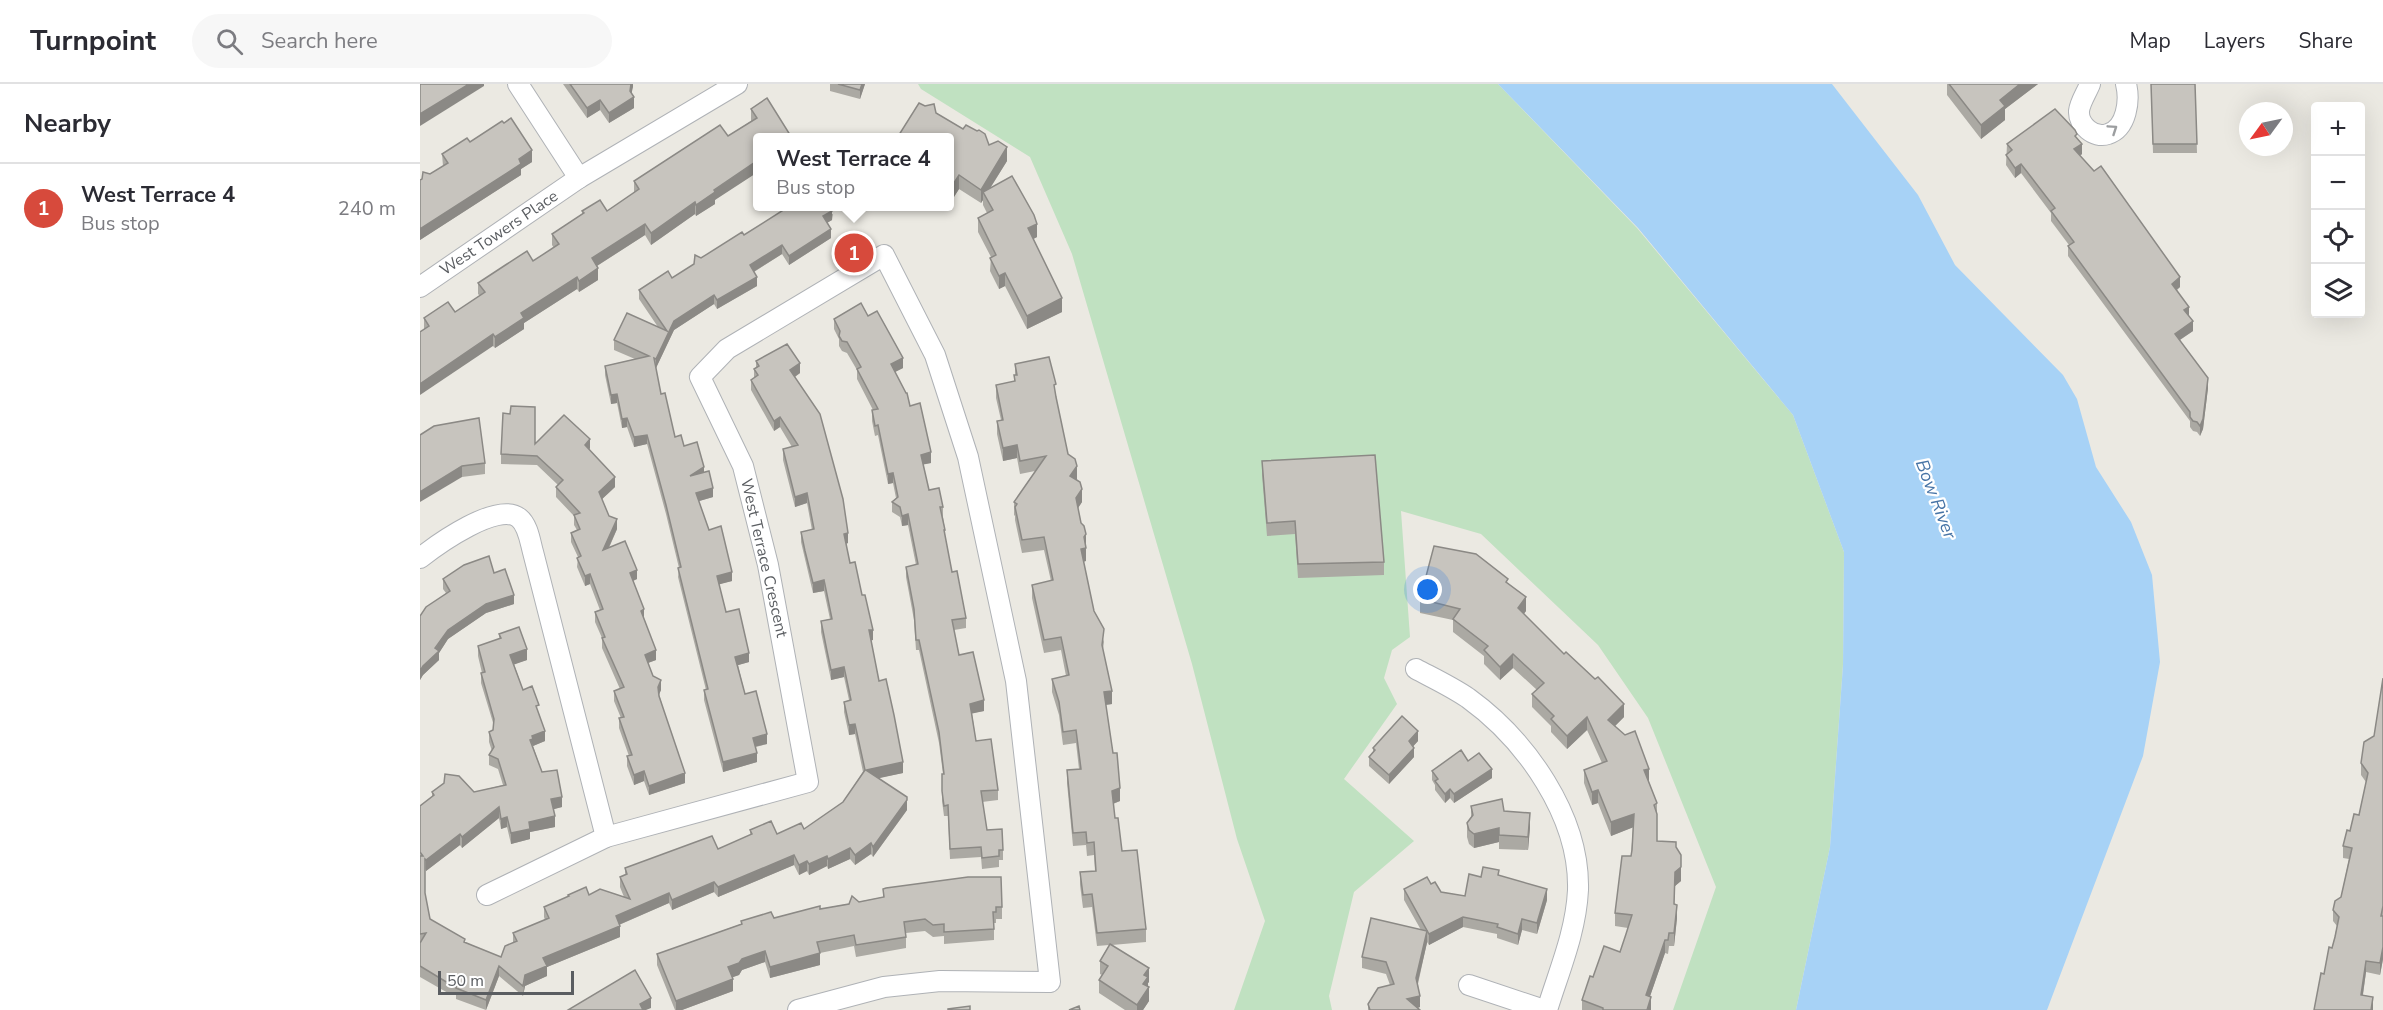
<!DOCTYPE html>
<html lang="en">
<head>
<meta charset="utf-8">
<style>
  :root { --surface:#fff; --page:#f7f7f7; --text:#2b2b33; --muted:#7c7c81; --line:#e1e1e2; --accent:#d74a3c }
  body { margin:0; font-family:"Nunito Sans",sans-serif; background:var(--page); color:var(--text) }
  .controls { position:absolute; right:18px; top:18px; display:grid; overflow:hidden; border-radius:6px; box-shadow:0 6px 24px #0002 }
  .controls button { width:54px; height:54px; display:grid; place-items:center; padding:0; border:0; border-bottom:2px solid var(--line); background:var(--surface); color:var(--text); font:30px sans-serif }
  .compass { position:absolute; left:1819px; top:18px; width:54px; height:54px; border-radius:50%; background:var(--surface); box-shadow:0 6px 24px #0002; rotate:237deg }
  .scale { position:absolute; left:18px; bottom:15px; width:136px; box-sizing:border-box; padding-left:6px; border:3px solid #5a5d61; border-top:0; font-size:16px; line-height:21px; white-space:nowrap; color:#5a5d61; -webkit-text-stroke:4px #fff; paint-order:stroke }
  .you { position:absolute; left:1008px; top:506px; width:21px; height:21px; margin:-15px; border:4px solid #fff; border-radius:50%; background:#1a73e8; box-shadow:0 0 0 9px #1a73e833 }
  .badge { display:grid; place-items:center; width:39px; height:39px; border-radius:50%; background:var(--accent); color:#fff; font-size:20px; font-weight:700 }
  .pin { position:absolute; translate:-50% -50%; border:3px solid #fff; box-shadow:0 2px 6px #0006 }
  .popup { position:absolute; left:333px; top:49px; width:201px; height:78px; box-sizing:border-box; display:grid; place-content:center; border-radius:6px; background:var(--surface); filter:drop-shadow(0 2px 4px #0005); font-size:20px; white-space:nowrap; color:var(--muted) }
  .popup b { font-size:22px; color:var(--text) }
  .popup::after { content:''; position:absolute; left:50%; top:100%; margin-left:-12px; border:12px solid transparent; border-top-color:var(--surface) }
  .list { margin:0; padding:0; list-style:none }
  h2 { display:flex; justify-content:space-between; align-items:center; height:78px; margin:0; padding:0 24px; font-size:26px }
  h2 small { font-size:20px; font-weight:400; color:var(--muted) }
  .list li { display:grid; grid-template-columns:39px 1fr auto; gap:18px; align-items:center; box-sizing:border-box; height:90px; padding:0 24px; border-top:2px solid var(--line) }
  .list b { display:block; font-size:22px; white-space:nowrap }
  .list p { margin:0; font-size:20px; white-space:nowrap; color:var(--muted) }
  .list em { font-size:20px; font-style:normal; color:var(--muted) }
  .icon { flex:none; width:33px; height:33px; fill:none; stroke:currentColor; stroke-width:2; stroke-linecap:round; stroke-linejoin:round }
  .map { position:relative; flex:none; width:1963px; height:926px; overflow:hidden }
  header { display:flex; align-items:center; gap:36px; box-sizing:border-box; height:84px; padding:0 30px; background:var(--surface); border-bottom:2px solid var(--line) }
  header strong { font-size:28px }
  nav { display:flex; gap:33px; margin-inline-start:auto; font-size:21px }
  .search { width:420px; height:54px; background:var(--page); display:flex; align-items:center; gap:15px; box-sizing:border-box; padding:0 21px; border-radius:33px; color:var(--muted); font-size:22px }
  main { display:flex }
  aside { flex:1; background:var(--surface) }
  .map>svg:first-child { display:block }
  .green { fill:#c0e1c1 }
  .water { fill:#a7d2f6 }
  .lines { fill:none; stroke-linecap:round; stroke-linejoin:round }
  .minor-casing { stroke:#afb2b6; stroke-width:22 }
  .minor { stroke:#fff; stroke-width:20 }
  .wall { fill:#aba9a3 }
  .shaded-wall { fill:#8b8985 }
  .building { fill:#c7c4be; stroke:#8b8985; stroke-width:1.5 }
  .oneway { stroke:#9c9ea0 }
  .labels { text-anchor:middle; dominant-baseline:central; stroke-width:4.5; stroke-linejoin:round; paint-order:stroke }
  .street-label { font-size:16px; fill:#5a5d61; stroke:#fff }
  .water-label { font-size:18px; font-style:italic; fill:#4774a6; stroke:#fff }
</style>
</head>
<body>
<header>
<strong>Turnpoint</strong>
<div class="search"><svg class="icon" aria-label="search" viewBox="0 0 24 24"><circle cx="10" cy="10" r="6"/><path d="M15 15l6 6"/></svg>Search here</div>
<nav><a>Map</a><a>Layers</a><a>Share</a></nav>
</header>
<main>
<aside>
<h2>Nearby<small></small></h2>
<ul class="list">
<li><span class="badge">1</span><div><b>West Terrace 4</b><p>Bus stop</p></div><em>240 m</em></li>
</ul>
</aside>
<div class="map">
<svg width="1963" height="926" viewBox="0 0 1963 926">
  <rect width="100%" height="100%" fill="#ebe9e2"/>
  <polygon class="green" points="498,0 1078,0 1217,144 1373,331 1424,468 1423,581 1410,763 1376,926 1253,926 1296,803 1228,634 1178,561 1061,450 981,427 990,553 972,566 964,594 977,620 924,695 994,757 934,808 909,912 912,926 814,926 845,837 817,755 772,580 652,170 610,73 501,5"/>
  <polygon class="water" points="1078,0 1412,0 1498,111 1535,181 1643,291 1657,315 1676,383 1711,438 1732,491 1740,578 1723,672 1627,926 1376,926 1410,763 1423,581 1424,468 1373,331 1218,144"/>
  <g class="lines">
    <g class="minor-casing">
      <g id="minor">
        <polyline points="98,0 159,94"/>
        <path d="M1670,0C1667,8 1660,18 1659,27C1658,41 1674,55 1688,50C1707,44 1710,16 1706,0"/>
        <polyline points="0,203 159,94 317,0"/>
        <path d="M0,474C18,460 78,417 99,434C108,441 110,457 113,468L186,753"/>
        <path d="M996,585C1013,594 1032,603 1048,614C1106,656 1160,732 1158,806C1156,848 1139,887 1127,926"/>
        <polyline points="67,811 186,753 388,698 348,481 323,382 280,293 307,265 464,171 515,271 548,373 596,597 630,898 520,897 464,903 378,926"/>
        <polyline points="1049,901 1124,926"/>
      </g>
    </g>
    <use href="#minor" class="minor"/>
  </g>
  <g class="wall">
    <polygon points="143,0 213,0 211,10 214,24 189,39 180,26 167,34"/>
    <polygon points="410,0 445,0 440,15 410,7"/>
    <polygon points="1527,0 1618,0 1585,25 1585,36 1561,55 1527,11"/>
    <polygon points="1731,0 1775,0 1777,69 1733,69"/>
    <polygon points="347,14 295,116 295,120 276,132 275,130 231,161 225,151 177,182 178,196 159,208 157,205 104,239 104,245 75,264 73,262 4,245 4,234 35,228 60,212 58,210 58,199 113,177 134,164 132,161 132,150 162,130 162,127 187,127 214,109 214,97 308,52 331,37 331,25"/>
    <polygon points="516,29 569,61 587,77 571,103 617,153 613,155 642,228 607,245 585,202 579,205 570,187 571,173 558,148 558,134 567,129 563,121 563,116 561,119 539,105 532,116 530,115 530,54"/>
    <polygon points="1657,55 1662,70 1660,72 1760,203 1757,206 1769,232 1773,247 1760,256 1788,304 1783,345 1780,352 1777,348 1773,347 1770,343 1770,337 1648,172 1648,162 1649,161 1631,137 1631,129 1601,89 1595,94 1586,81 1587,60"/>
    <polygon points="50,58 112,78 101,85 101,91 0,156 0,96 23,82 22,70"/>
    <polygon points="413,130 412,136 407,139 411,154 369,181 362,170 334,188 337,202 297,225 294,220 254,246 236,284 241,310 255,353 264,362 284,388 293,413 279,417 289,446 312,497 299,500 306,528 329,578 318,581 325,610 347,660 336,663 337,678 303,688 284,616 284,606 286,606 258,493 259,484 246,430 227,360 214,363 207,343 202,344 197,319 191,320 185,291 185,282 215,275 194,266 194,256 238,243 219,215 219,206 252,194 274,180 281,174 324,151"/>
    <polygon points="448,232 483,284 475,288 490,322 511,379 503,380 509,406 523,423 523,433 525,446 525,455 532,488 546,534 546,544 534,546 539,571 564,627 552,629 556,657 578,706 578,716 562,718 567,746 583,766 583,776 579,776 579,783 562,785 561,773 530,775 528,732 524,732 522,717 523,690 519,659 499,566 496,566 494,536 486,493 486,483 496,481 488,441 482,442 480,433 472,428 472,418 476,414 473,399 468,400 458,351 455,352 452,337 452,326 453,326 437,295 437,286 427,269 422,267 419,262 419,255 414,245 414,235"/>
    <polygon points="336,277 380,289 375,293 428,459 426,460 430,479 442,511 453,556 451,556 459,597 483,689 458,694 487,726 453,773 451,770 435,781 430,775 408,785 407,782 389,791 387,787 379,791 374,781 298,813 294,808 252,826 249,819 199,841 200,853 127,883 127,892 105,902 103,912 79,892 66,926 36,915 36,911 28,909 0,893 0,722 12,713 12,708 54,708 83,701 78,685 69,681 69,671 72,667 69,658 69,648 73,646 74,642 61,599 61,589 62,589 58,572 58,562 79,555 79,550 107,576 94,580 103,606 119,630 125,657 113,662 122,688 142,723 133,725 135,743 110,748 110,755 91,760 87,743 81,745 79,734 42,764 40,761 6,787 5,785 5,809 10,835 45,859 81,873 93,858 93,849 125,836 124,833 124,823 148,813 148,811 169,811 204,813 200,803 200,793 205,791 205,784 298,765 330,751 330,746 357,750 384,745 423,718 443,688 435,650 429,651 424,628 424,618 429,616 424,593 411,596 407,577 401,548 401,537 410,535 404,507 393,509 381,458 381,448 392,446 387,419 375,423 363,376 363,365 372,363 360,343 354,347 331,306 331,296 334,294 334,285 336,285"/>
    <polygon points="595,280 636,313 648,370 657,395 662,418 658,424 661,439 666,450 666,477 663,478 674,527 684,558 683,565 692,620 686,621 700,717 693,720 695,734 702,767 726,845 726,858 692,861 729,898 728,899 729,917 723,926 705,926 679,909 679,896 682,891 680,890 680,877 689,861 677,862 672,823 663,824 660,801 660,788 675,787 674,771 667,772 666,761 653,762 647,699 647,686 659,685 656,659 643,661 639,631 632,608 632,595 646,592 641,566 624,569 612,514 612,501 631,497 624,466 602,469 595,436 595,432 594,431 594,418 615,387 600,390 597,374 583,377 577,350 577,337 581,336 576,314 576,301 594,298 594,291 595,291"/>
    <polygon points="90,330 115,360 170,364 169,366 195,403 182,415 189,432 197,445 189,464 217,495 213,497 236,576 228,579 233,592 241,606 239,610 265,699 229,711 224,697 214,701 207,682 207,672 209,672 199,644 199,634 201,634 194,617 194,607 200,605 182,564 182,554 175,538 175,528 180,526 170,500 165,502 157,483 158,473 151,458 151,449 157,446 154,441 154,432 136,413 136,403 138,401 117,381 81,380 81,370"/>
    <polygon points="0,351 65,379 65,390 42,393"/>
    <polygon points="842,377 964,478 964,491 878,494 875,450 847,452 842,391"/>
    <polygon points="74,489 94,520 66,529 28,555 19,569 19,576 3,591 0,596 0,532 26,509 23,505 23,495"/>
    <polygon points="1088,499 1106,527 1104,530 1204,633 1195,642 1229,698 1237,719 1237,757 1256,764 1261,784 1261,797 1255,802 1254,820 1257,834 1254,862 1249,862 1248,870 1245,869 1230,912 1231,926 1162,926 1162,916 1173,893 1200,868 1208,844 1195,842 1195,829 1211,772 1213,743 1191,752 1178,719 1172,721 1164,699 1164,686 1182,679 1167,646 1147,665 1131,648 1131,642 1112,623 1112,610 1117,606 1093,584 1080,596 1064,580 1064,572 1033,548 1033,536 1000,529 1000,515"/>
    <polygon points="1963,594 1963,875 1960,891 1946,888 1943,911 1953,913 1953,926 1894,926 1912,864 1917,842 1913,837 1913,826 1921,813 1929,775 1923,774 1923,762 1939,731 1946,698 1941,691 1941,679 1954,652"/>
    <polygon points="998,657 993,662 994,673 969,700 949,682 949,673 953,669 953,664"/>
    <polygon points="1048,677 1072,694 1034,719 1030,714 1025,719 1015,706 1015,701 1012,696 1012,687"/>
    <polygon points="1051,722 1084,727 1110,743 1108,766 1079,765 1079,758 1054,764 1049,760 1047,753 1047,739 1051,733"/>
    <polygon points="1079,792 1127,816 1117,850 1102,846 1098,861 1077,854 1077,850 1043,843 1009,861 1007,858 998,900 1000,923 998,924 1000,926 948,926 948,920 970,901 966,890 942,884 942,873 1001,846 984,816 984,805 1011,800 1021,808 1045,812 1061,793"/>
    <polygon points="463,805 582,823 582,835 576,835 576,839 574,839 574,856 524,860 524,852 513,853 505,847 486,849 486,864 436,873 434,862 400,869 400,881 350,894 345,878 322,886 319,891 312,893 313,907 262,926 255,926 237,881 237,870 321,840 321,837 354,834 463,813"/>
  </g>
  <g class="shaded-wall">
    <polygon points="49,0 64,0 64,2 0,42 0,30"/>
    <polygon points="211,0 213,0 213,3 210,16 214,13 214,24 189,39 189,29 210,7"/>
    <polygon points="442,0 445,0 440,15 440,6"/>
    <polygon points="1600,0 1618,0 1585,25 1585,36 1561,55 1561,41 1580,16"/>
    <polygon points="180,16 180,26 167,34 167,24"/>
    <polygon points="1662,60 1662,70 1654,75 1654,65"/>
    <polygon points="587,63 587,77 565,112 563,108 563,116 561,119 561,106"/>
    <polygon points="112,66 112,78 101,85 101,91 0,156 0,145"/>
    <polygon points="338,76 338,88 295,116 295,120 276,132 276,121 294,106"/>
    <polygon points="1601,80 1601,89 1595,94 1595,84"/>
    <polygon points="539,91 539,105 532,116 532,102"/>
    <polygon points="275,118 275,130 231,161 231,149"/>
    <polygon points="412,123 412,136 403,141 403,132"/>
    <polygon points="446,123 456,123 446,127"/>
    <polygon points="225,140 225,151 172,185 172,174"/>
    <polygon points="617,140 617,153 608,158 608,144"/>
    <polygon points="411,145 411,154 369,181 369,172"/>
    <polygon points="362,161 362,170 330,190 330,181"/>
    <polygon points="178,184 178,196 159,208 159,197"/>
    <polygon points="585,189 585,202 579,205 579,192"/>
    <polygon points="157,193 157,205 104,239 104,245 75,264 75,253 101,229"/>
    <polygon points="337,193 337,202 297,225 297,216"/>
    <polygon points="1760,193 1760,203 1752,209 1752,200"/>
    <polygon points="294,211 294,220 254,246 236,284 236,275 254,237"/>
    <polygon points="642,214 642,228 607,245 607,232"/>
    <polygon points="1769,223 1769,233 1764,226"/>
    <polygon points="1773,237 1773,247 1755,259 1755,250"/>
    <polygon points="73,250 73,262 0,311 0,300"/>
    <polygon points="483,274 483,284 471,290 471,280"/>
    <polygon points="380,279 380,289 370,296 370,286"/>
    <polygon points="1788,294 1788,304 1783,345 1780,352 1780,342"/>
    <polygon points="197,310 197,319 191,320 191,311"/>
    <polygon points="360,333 360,343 354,347 354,337"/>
    <polygon points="207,334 207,343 202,344 202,335"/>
    <polygon points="227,351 227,360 214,363 214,353"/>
    <polygon points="170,355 170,364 165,371 165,361"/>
    <polygon points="597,361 597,374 583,377 583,364"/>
    <polygon points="511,368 511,379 501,381 501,371"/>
    <polygon points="42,382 42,393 0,418 0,408"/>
    <polygon points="657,382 657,395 650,405 650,392"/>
    <polygon points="284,383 284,393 270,392"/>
    <polygon points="473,389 473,399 468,400 468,390"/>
    <polygon points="195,393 195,403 179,418 179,408"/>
    <polygon points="293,404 293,413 276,418 276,409"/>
    <polygon points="662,405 662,418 656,427 656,414"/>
    <polygon points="387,409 387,419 375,423 375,413"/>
    <polygon points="488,430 488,441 482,442 482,432"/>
    <polygon points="197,435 197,445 183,476 183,466"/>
    <polygon points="428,449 428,459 424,460 424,450"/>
    <polygon points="666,450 666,477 661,478 661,465"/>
    <polygon points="217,486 217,495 210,498 210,489"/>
    <polygon points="312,488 312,497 297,501 297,492"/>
    <polygon points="170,490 170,500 165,502 165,492"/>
    <polygon points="404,496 404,507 393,509 393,499"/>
    <polygon points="94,511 94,520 66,529 28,555 19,569 19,576 3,591 0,596 0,587 28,546 66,520"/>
    <polygon points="1106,513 1106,527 1098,537 1098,524"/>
    <polygon points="224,525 224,535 221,527"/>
    <polygon points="449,546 453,546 453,556 449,557"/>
    <polygon points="107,565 107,576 90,582 90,571"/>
    <polygon points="236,566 236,576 225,580 225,571"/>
    <polygon points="329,569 329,578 315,582 315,573"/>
    <polygon points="1093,570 1093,584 1080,596 1080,583"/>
    <polygon points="424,583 424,593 411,596 411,586"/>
    <polygon points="241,596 241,606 238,613 238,603"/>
    <polygon points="692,607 692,620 684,621 684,608"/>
    <polygon points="564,616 564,627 550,630 550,620"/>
    <polygon points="1204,620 1204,633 1188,649 1188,636"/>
    <polygon points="1167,633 1167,646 1147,665 1147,652"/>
    <polygon points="435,640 435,650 429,651 429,641"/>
    <polygon points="125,647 125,657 113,662 110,656 112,652"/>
    <polygon points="998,647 998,657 989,667 989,657"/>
    <polygon points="347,650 347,660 333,663 333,654"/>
    <polygon points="994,664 994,673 969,700 969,691"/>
    <polygon points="337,669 337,678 303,688 303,678"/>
    <polygon points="483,678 483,689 446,697 446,686"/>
    <polygon points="1072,685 1072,694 1034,719 1034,710"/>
    <polygon points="1229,685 1229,698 1224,700 1224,686"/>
    <polygon points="224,687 224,697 214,701 214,691"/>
    <polygon points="265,689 265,699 229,711 229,702"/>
    <polygon points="700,704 700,717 692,720 692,707"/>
    <polygon points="1030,705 1030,714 1025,719 1025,710"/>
    <polygon points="1178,706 1178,719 1172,721 1172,708"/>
    <polygon points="142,713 142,723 131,726 131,715"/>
    <polygon points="487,716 487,726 453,773 453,763"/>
    <polygon points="79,723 79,734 42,764 42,753"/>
    <polygon points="1110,729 1110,743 1108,766 1108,753"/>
    <polygon points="1214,730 1214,743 1191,752 1191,738"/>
    <polygon points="135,732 135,743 110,748 110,755 91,760 91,749 109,738"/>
    <polygon points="87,733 87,743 81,745 81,735"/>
    <polygon points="1079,744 1079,758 1054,764 1054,750"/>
    <polygon points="40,750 40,761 6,787 6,776"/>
    <polygon points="451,759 451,770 435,781 435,771"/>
    <polygon points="430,764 430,775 408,785 408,775"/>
    <polygon points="374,771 374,781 298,813 298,803"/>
    <polygon points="1261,771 1261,797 1255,802 1254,833 1255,788"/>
    <polygon points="407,772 407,782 389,791 389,780"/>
    <polygon points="387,777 387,787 379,791 379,781"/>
    <polygon points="294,798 294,808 252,826 252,816"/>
    <polygon points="1127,805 1127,816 1117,850 1117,839"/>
    <polygon points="249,809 249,819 196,842 196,832"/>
    <polygon points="1257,821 1257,834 1254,862 1254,849"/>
    <polygon points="1043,833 1043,843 1009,861 1009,850"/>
    <polygon points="1102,835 1102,846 1098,861 1098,850"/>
    <polygon points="200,842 200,853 127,883 127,892 105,902 103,912 105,891 123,874"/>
    <polygon points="1007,847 1007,859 996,906 996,894"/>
    <polygon points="1245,856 1245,869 1226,924 1226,911"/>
    <polygon points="1963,863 1963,875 1960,891 1960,879"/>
    <polygon points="345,867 345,878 322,886 319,891 308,895 308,883 322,875"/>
    <polygon points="400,869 400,881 350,894 350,883"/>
    <polygon points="1946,877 1946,888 1941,923 1941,911"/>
    <polygon points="79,882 79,892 66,926 66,916"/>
    <polygon points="729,884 729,898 728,899 728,905 729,903 729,917 723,926 717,926 717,921 724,891"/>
    <polygon points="313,895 313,907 262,926 256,926 256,917"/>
    <polygon points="1000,912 1000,923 990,926 987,915"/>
    <polygon points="1231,913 1231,926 1227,926"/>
    <polygon points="1953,913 1953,926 1951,926"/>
    <polygon points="231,914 231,924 226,926 220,926 220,920"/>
  </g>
  <g class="building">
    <polygon points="0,0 49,0 0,30"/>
    <polygon points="150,0 211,0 210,7 214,13 189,29 180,16 167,24"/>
    <polygon points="418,0 442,0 440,6"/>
    <polygon points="1529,0 1600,0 1580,16 1585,22 1561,41"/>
    <polygon points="1731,0 1775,0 1777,60 1733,60"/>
    <polygon points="347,14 372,54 338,54 338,76 294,106 295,108 276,121 275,118 231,149 225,140 172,174 178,184 159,197 157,193 101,229 104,234 75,253 73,250 0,300 0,248 9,242 4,234 28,218 35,228 65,208 58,199 87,180 107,167 113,177 139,160 132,150 164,129 162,127 180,116 187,127 219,105 214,97 300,41 308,52 337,34 331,25"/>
    <polygon points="499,19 505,22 514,20 516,29 543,45 546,41 557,47 559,46 565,50 569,61 578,57 587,63 561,106 539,91 532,102 530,101 530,54 477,54"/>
    <polygon points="1635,25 1655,46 1657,50 1655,52 1662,60 1654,65 1674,87 1681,82 1760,193 1752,200 1769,223 1764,226 1773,237 1755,250 1788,294 1783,335 1780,342 1777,338 1773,337 1770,333 1770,328 1648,162 1654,158 1631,127 1635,124 1601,80 1595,84 1586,71 1592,66 1587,60"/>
    <polygon points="91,34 112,66 99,75 101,80 0,145 0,96 2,95 3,88 10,90 28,79 22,70 47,54 50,58 82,37 84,39"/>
    <polygon points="592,92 614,131 617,140 608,144 642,214 607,232 585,189 579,192 570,174 576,171 558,134 573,126 563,108"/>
    <polygon points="368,123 412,123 412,127 403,132 411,145 369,172 362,161 330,181 337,193 297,216 294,211 254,237 236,275 234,274 241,310 245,309 255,353 261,351 264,362 277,358 284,383 270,392 289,387 293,404 276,409 289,446 301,442 312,488 297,492 306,528 319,525 329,569 315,573 325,610 336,607 347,650 333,654 337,669 303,678 284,606 288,605 258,484 261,483 246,421 227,351 214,353 207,334 202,335 197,310 191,311 185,282 229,272 194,256 207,229 247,247 219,206 248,187 252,194 274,180 275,171 281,174 322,148 324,151"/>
    <polygon points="441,219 448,232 457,227 483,274 471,280 486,309 487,309 490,322 500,319 511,368 501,371 509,406 519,404 523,423 520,423 525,446 524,446 532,488 537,487 546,534 532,536 539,571 553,568 564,616 550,620 556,657 571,655 578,706 561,707 567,746 582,745 583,766 579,766 579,772 562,774 561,763 530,765 528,721 524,722 522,707 522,690 524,690 519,648 499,556 496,556 494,525 486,483 498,480 488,430 482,432 480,423 472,418 478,413 473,389 468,390 458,341 455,342 452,326 458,325 437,285 441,283 427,258 422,257 419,252 420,247 414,235"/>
    <polygon points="367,260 380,279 370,286 400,330 423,415 428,449 424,450 430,479 435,478 442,511 445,511 453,546 449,546 459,597 466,595 474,631 483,678 446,686 487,713 487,716 453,763 451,759 435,771 430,764 408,775 407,772 389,780 387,777 379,781 374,771 298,803 294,798 252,816 249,809 196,832 200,842 123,874 127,882 105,891 103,902 79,882 66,916 36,904 37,901 28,899 0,882 0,859 6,849 0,850 0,772 3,772 0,768 0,722 14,711 12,708 24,699 25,690 39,692 54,708 86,701 78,675 69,671 74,663 69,648 73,646 74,635 61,589 65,588 58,562 81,554 79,550 99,543 107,565 90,571 103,606 112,602 119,621 116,622 125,647 112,652 113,655 110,656 122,688 137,686 142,713 131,715 135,732 109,738 110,745 91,749 87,733 81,735 79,723 42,753 40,750 6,776 5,775 5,809 10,835 45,855 44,858 81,873 85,862 97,857 93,849 129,834 124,823 149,812 148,811 166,803 169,811 180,805 210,815 200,793 207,790 205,784 292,752 298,765 332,750 330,746 351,737 357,750 381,739 384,745 423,718 445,686 435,640 429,641 424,618 431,616 424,583 411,586 407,567 401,537 412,535 404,496 393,499 385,467 381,448 394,445 387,409 375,413 363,365 378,361 360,333 354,337 331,296 338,291 334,285 339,282 336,277"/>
    <polygon points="629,273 636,300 634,301 636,313 648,370 655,375 657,382 650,392 660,398 662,405 656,414 661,439 664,442 666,450 664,453 666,464 661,465 674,527 684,545 682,561 692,607 684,608 693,669 697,669 700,704 692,707 695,734 698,734 702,767 717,766 726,845 677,849 672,810 663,811 660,788 676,787 674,758 667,759 666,748 653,749 647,686 661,685 656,646 643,648 639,618 632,595 649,591 641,553 624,556 612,501 633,496 624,453 602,456 595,423 597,420 594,418 626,372 600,377 597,361 583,364 577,337 583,336 576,301 595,297 594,291 597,291 595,280"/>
    <polygon points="91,322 115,323 115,360 144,331 170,355 165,361 195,393 179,408 189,432 197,435 183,466 205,457 217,486 210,489 224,525 221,527 236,566 225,571 233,592 241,596 238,603 239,612 265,689 229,702 224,687 214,691 207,672 212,671 199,634 204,633 194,607 204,603 182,554 185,553 175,528 183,525 170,490 165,492 157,474 161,472 151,449 160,445 154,431 160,429 136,403 143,396 117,372 81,370 83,329 90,330"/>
    <polygon points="59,334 65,379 42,382 0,408 0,351 14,342"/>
    <polygon points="955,371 964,478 878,480 875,437 847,439 842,377"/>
    <polygon points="1014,462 1056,470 1088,495 1086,498 1106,513 1098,524 1144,570 1146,568 1175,595 1178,593 1204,620 1188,636 1205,651 1215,647 1229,685 1224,686 1237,719 1234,721 1237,730 1237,757 1256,758 1256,763 1261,771 1261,783 1255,788 1254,820 1257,821 1254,849 1249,849 1248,856 1245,856 1226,911 1231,913 1227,926 1183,926 1183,924 1162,916 1170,892 1173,893 1184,862 1200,868 1206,850 1212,831 1195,829 1202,772 1211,772 1212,766 1214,730 1191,738 1178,706 1172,708 1164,686 1187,677 1167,633 1147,652 1131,635 1134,632 1112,610 1124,599 1093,570 1080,583 1064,566 1068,562 1033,535 1040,525 1000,515"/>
    <polygon points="69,472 74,489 85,485 94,511 66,520 28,546 15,564 19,567 3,582 0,587 0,532 6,523 30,507 23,495 44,481"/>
    <polygon points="1963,594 1963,822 1961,832 1963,832 1963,863 1960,879 1946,877 1941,911 1953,913 1951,926 1894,926 1901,889 1904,890 1909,863 1912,864 1915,853 1919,833 1913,826 1915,817 1921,813 1932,764 1923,762 1927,746 1930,747 1934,730 1939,731 1948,689 1941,679 1944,658 1954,652"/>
    <polygon points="982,632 998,647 989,657 994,664 969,691 949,673 955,666 953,664"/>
    <polygon points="1041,666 1048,677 1059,669 1072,685 1034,710 1030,705 1025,710 1015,697 1018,695 1012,687"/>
    <polygon points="1082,715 1084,727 1110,729 1108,753 1079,751 1079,744 1054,750 1049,746 1047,739 1053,731 1051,722"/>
    <polygon points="1063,783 1079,786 1078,791 1127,805 1117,839 1102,835 1098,850 1077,843 1078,840 1043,833 1009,850 984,805 1007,793 1011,800 1015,798 1021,808 1045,812 1049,790 1061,793"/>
    <polygon points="548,793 581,793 582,823 576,823 576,828 573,828 574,845 524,848 524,840 513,841 505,835 484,838 486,853 436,861 434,851 397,858 400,869 350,883 345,867 322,875 319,879 308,883 313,895 256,917 237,870 322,840 321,837 351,828 354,834 400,822 400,825 429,820 432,812 439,818 464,813 463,805 466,804"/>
    <polygon points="951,834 1007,847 996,894 1000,912 987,915 1000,926 950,926 948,920 958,904 974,900 966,878 942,873"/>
    <polygon points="690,860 729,884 724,891 728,893 723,900 729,903 717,921 679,896 688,882 680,877"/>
    <polygon points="215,886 231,914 220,920 223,926 148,926"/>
    <polygon points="550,922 550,926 528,926 528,925"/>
    <polygon points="659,922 660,926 649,926"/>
  </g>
  <defs><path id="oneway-chevron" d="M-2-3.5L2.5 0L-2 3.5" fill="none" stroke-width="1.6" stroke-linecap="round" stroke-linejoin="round" transform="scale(1.5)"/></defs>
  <use class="oneway" href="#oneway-chevron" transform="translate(1693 45) rotate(-34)"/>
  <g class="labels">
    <g class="street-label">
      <text transform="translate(79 149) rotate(-34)">West Towers Place</text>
      <text transform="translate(344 474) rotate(77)">West Terrace Crescent</text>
    </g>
    <g class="water-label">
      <text transform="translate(1516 415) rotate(69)">Bow River</text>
    </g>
  </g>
</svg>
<div class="controls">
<button>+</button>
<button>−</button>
<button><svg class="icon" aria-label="locate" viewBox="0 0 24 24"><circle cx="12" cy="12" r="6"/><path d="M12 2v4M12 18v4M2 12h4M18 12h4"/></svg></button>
<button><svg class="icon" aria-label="layers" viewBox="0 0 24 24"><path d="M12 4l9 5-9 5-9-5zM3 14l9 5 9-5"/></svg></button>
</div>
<svg class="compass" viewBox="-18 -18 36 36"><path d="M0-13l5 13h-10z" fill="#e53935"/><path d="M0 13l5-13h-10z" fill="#7c7c81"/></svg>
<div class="scale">50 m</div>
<div class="you"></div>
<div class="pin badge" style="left:434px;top:169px">1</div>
<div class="popup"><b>West Terrace 4</b>Bus stop</div>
</div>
</main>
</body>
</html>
